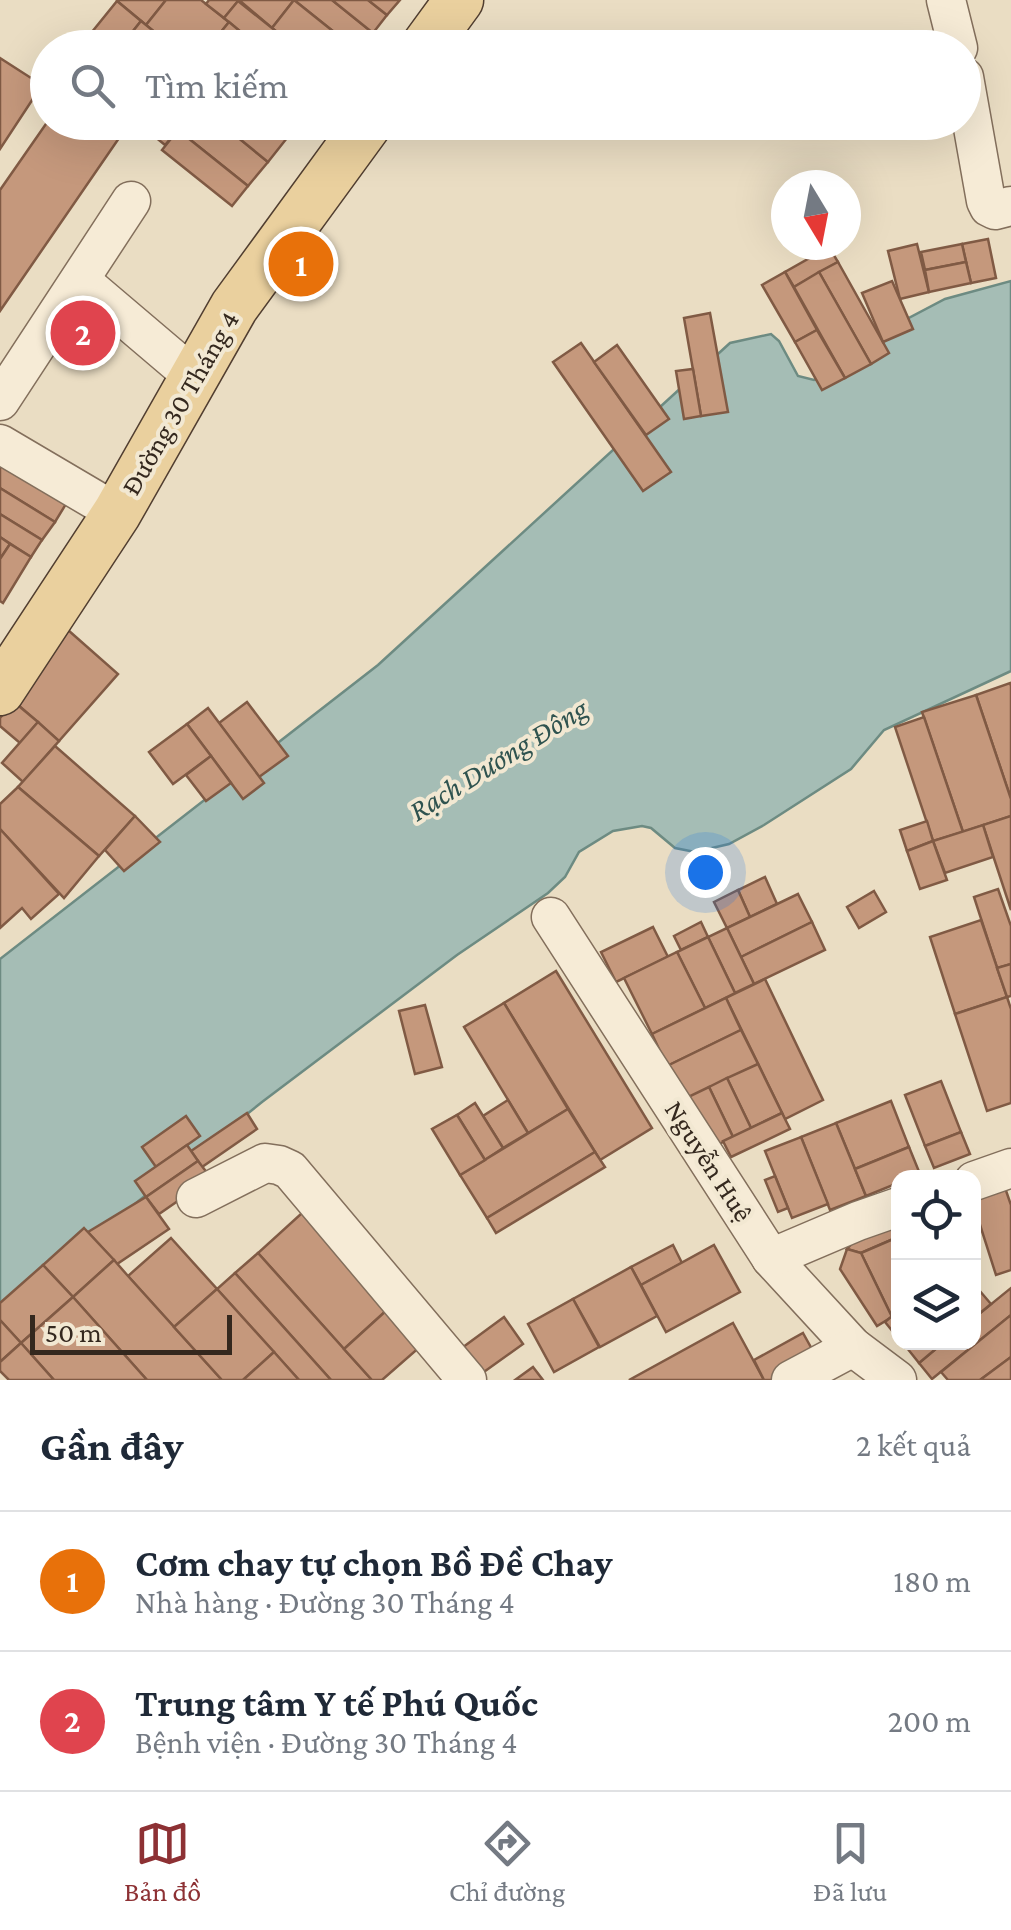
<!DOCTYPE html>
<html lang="vi">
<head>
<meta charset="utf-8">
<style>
  :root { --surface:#fff; --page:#f6f6f7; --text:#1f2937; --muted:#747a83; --line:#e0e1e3; --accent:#8d3134 }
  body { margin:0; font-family:"Crimson Pro",serif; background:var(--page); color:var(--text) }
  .controls { position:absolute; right:30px; bottom:30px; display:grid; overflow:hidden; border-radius:20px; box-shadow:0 10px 40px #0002 }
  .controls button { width:90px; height:90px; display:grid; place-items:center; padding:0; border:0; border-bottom:2px solid var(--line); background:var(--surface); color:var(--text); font:50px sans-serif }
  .compass { position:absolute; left:771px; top:170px; width:90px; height:90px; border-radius:50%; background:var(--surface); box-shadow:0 10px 40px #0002; rotate:170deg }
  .scale { position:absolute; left:30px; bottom:25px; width:202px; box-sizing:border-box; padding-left:10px; border:5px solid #34281e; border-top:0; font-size:28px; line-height:35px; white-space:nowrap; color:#34281e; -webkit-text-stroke:8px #f2e8d2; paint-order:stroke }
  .you { position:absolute; left:705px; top:872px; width:35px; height:35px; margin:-25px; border:8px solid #fff; border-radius:50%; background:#1a73e8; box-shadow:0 0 0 15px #1a73e833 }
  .badge { display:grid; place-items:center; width:65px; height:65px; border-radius:50%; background:var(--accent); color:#fff; font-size:32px; font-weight:700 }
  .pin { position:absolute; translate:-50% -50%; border:5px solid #fff; box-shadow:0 2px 10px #0006 }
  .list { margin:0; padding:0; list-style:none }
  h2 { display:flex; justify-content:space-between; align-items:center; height:130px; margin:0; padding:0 40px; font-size:42px }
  h2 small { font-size:32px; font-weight:400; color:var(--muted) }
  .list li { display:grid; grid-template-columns:65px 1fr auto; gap:30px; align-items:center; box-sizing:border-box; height:140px; padding:0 40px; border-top:2px solid var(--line) }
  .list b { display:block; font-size:38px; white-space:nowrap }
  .list p { margin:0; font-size:32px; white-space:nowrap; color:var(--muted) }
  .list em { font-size:32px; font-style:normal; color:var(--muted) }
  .icon { flex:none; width:55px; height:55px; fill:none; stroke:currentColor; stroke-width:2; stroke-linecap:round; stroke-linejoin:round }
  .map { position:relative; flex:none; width:1011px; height:1380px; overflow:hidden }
  .search { position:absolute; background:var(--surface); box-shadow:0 10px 40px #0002; left:30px; right:30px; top:30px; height:110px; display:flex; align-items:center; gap:25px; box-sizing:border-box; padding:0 35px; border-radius:55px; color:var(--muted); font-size:38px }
  .sheet { height:410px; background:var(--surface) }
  nav { display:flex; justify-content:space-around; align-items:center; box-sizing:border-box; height:140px; border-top:2px solid var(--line); background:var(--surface); font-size:28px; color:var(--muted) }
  nav a { display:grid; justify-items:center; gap:5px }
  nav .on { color:var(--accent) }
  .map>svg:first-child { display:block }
  .water { fill:#a5bdb5; stroke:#6d8b82; stroke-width:2.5 }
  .building { fill:#c5987c; stroke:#805a44; stroke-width:2.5 }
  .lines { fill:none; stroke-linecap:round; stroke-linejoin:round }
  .minor-casing { stroke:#836f5c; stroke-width:41 }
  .major-casing { stroke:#513e30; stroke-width:51 }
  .minor { stroke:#f6ebd6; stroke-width:38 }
  .major { stroke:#ead09e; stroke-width:48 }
  .labels { text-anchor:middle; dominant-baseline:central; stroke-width:8; stroke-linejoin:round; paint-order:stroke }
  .street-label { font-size:28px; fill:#34281e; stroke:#f2e8d2 }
  .water-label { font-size:30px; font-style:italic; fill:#2f534f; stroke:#f2e8d2 }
</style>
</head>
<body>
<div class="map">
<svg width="1011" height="1380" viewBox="0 0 1011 1380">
  <rect width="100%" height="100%" fill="#eaddc3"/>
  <polygon class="water" points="1011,281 1011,671 884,730 851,769 764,825 729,844 695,852 675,848 651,828 642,826 613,831 579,852 565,877 548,893 457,955 262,1102 0,1312 0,959 378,665 730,343 771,334 779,341 798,376 814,380 846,367 886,330 945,299"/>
  <g class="building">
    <polygon points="118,0 166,0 146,25 117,1"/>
    <polygon points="166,0 201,0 229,22 208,48 174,48 146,25"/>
    <polygon points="209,0 239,0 224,18 206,4"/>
    <polygon points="239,0 294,0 272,28"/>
    <polygon points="294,0 332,0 373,33 361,48 354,48"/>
    <polygon points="294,0 354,48 297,48 272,28"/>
    <polygon points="332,0 368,0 387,15 373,33"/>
    <polygon points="368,0 400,0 387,15"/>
    <polygon points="117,1 141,21 122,45 120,48 79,48"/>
    <polygon points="238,1 272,28 297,48 260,48 224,18"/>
    <polygon points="141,21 146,25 174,48 125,48 122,45"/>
    <polygon points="229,22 260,48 208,48"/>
    <polygon points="0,58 42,85 0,149"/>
    <polygon points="48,121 124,122 128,125 0,311 0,190"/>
    <polygon points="137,122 169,122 178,130 165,145"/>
    <polygon points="183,122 219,122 268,162 248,186 178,130"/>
    <polygon points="219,122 268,122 287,138 268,162"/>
    <polygon points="178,130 248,186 232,206 162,150"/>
    <polygon points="988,239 996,278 971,283 962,244"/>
    <polygon points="917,244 929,292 900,299 888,251"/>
    <polygon points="962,244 966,262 925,270 921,252"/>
    <polygon points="829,247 838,262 794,287 785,272"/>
    <polygon points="838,262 889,353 871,364 819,272"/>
    <polygon points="966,262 971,283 929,292 925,270"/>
    <polygon points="785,272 817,330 795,342 762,285"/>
    <polygon points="819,272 871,364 845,378 794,287"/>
    <polygon points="892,281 913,329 883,342 862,293"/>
    <polygon points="710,313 728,412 701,416 684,318"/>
    <polygon points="817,330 845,378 822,390 795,342"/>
    <polygon points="581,343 671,472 643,491 553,362"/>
    <polygon points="617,345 669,419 646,435 594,362"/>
    <polygon points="693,369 701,416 684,419 676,371"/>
    <polygon points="0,456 69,499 55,522 0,488"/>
    <polygon points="0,488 55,522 42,540 0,514"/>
    <polygon points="0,514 42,540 31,557 0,537"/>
    <polygon points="0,537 10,544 0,559"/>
    <polygon points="10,544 31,557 3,603 0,601 0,559"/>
    <polygon points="68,630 118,674 59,741 9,697"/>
    <polygon points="1010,683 1011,686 1011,799 976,695"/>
    <polygon points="976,695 1011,799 1011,816 963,832 922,712"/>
    <polygon points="14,702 38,722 20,743 0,726 0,718"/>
    <polygon points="247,702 288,756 259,777 219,723"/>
    <polygon points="208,708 264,783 243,799 187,724"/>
    <polygon points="924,717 963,832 933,841 895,727"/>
    <polygon points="38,722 59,741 23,782 2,763"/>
    <polygon points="187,724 211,756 173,784 149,752"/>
    <polygon points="55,746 135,816 99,856 18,787"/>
    <polygon points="211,756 231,783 206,801 186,775"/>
    <polygon points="18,787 99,856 64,898 0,829 0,804"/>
    <polygon points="135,816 160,842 124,871 105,850"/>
    <polygon points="1011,816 1011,910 983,825"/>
    <polygon points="927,821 933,841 907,851 900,830"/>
    <polygon points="983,825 993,857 945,873 933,841"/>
    <polygon points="0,829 59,894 31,919 22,908 0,928"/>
    <polygon points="933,841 947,880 920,889 907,851"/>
    <polygon points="765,877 777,904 750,917 738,890"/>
    <polygon points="998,889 1011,926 1011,964 997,968 974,897"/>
    <polygon points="738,890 750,917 727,928 714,902"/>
    <polygon points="874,891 886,912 859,928 847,907"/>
    <polygon points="798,894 812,922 741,957 727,928"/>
    <polygon points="981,920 1007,997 955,1014 930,937"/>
    <polygon points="701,922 708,937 681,950 674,936"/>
    <polygon points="812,922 825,950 754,984 741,957"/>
    <polygon points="653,927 668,957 616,982 601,952"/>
    <polygon points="727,928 754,984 735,993 708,937"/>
    <polygon points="708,937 735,993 705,1008 677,952"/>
    <polygon points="677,952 705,1008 652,1034 624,978"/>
    <polygon points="1011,964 1011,996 1007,997 997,968"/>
    <polygon points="556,971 652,1128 600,1160 504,1003"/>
    <polygon points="765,979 823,1100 785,1119 726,998"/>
    <polygon points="1007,997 1011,1009 1011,1103 987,1111 955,1014"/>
    <polygon points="726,998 741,1030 667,1066 652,1034"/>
    <polygon points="504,1003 568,1109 528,1133 464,1027"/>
    <polygon points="425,1005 442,1067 415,1074 399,1011"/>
    <polygon points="741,1030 758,1064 684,1100 667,1066"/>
    <polygon points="758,1064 782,1113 751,1128 727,1078"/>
    <polygon points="727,1078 751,1128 733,1137 709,1087"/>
    <polygon points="941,1081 961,1132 925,1146 905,1095"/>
    <polygon points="709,1087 733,1137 713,1147 688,1097"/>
    <polygon points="508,1100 528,1133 503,1148 483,1116"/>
    <polygon points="891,1101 909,1147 855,1169 836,1123"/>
    <polygon points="475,1103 503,1148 485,1160 457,1115"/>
    <polygon points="568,1109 595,1152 487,1218 460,1175"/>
    <polygon points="247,1113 257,1129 202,1167 191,1151"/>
    <polygon points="782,1113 790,1129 731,1157 723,1141"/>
    <polygon points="457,1115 485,1160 460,1175 432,1129"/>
    <polygon points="186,1116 200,1136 156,1167 142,1147"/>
    <polygon points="836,1123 866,1196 830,1210 801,1137"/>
    <polygon points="961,1132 970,1154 934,1168 925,1146"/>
    <polygon points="801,1137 828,1204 792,1218 765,1151"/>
    <polygon points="187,1145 198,1161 146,1197 135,1181"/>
    <polygon points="909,1147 920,1174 911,1178 898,1178 898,1183 866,1196 855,1169"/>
    <polygon points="595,1152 605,1167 496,1233 487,1218"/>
    <polygon points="198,1161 211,1178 159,1214 146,1197"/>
    <polygon points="775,1176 788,1208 778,1212 765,1180"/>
    <polygon points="1003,1182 1011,1205 1011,1270 996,1275 974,1206 974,1191"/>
    <polygon points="146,1197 169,1229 117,1264 88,1232"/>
    <polygon points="302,1213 388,1309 344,1349 258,1253"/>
    <polygon points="898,1219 898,1237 861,1253 847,1249 857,1238"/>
    <polygon points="84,1228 114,1260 73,1297 43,1265"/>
    <polygon points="898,1237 898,1311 892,1317 861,1253"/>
    <polygon points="171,1238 217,1289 174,1327 128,1276"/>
    <polygon points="673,1245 682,1263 641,1285 631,1267"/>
    <polygon points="714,1245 740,1292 666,1332 641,1285"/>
    <polygon points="847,1249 861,1253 892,1317 877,1326 840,1269"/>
    <polygon points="258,1253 344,1349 372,1380 331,1380 235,1273"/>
    <polygon points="114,1260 128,1276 222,1380 147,1380 73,1297"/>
    <polygon points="43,1265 73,1297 21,1343 0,1320 0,1303"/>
    <polygon points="631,1267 657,1316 600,1347 573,1299"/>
    <polygon points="235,1273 331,1380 299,1380 217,1289"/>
    <polygon points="1011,1288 1011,1315 932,1379 919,1363 944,1342 974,1342 974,1318"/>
    <polygon points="217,1289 274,1352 243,1380 222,1380 174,1327"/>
    <polygon points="979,1290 991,1304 974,1318 974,1295"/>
    <polygon points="73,1297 147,1380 54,1380 21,1343"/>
    <polygon points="573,1299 599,1347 554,1372 528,1324"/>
    <polygon points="388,1309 421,1346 382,1380 372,1380 344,1349"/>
    <polygon points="898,1311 898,1338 885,1322"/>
    <polygon points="1011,1315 1011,1357 980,1380 948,1380 941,1372"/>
    <polygon points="504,1317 523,1344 474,1379 455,1353"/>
    <polygon points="0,1320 21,1343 0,1362"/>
    <polygon points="733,1323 764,1380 629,1380"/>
    <polygon points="803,1333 818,1360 780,1380 764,1380 754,1360"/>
    <polygon points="914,1342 944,1342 919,1363 907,1348"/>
    <polygon points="21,1343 54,1380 9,1380 0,1371 0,1362"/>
    <polygon points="274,1352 299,1380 243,1380"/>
    <polygon points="1011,1357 1011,1380 980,1380"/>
    <polygon points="533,1367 543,1380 515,1380"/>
  </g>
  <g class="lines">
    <g class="minor-casing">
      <g id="minor">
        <polyline points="946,0 958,48"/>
        <polyline points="964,77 986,201 989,207 995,210 1011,206"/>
        <polyline points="80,280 193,376"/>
        <polyline points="0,401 131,201"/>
        <polyline points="0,444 117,513"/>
        <polyline points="551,917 771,1258 853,1347 897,1380"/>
        <polyline points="974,1181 1011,1168"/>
        <polyline points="196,1198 265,1163 279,1165 290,1170 467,1380"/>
        <polyline points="771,1258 858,1221 898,1207"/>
        <polyline points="791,1380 853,1347"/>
      </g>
    </g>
    <g class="major-casing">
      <g id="major">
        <polyline points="424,48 459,0"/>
        <polyline points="0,691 117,513 234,307 369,122"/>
      </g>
    </g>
    <use href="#minor" class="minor"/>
    <use href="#major" class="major"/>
  </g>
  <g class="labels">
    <g class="street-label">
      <text transform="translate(180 403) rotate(-60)">Đường 30 Tháng 4</text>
      <text transform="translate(709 1161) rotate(57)">Nguyễn Huệ</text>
    </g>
    <g class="water-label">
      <text transform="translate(498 759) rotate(-32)">Rạch Dương Đông</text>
    </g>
  </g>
</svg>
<div class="controls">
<button><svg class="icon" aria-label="locate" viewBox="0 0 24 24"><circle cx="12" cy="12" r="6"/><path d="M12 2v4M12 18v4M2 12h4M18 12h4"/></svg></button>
<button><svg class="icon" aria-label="layers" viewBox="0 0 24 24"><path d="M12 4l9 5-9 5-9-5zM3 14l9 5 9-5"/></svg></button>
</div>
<svg class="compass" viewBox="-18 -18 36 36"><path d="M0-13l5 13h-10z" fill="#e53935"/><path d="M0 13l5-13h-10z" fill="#747a83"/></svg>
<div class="scale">50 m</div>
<div class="you"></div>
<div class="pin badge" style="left:301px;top:264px;background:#e8710a">1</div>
<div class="pin badge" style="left:83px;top:333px;background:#e0444e">2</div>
<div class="search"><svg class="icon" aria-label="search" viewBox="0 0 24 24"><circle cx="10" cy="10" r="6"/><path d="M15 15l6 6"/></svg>Tìm kiếm</div>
</div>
<section class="sheet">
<h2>Gần đây<small>2 kết quả</small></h2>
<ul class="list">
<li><span class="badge" style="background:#e8710a">1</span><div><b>Cơm chay tự chọn Bồ Đề Chay</b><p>Nhà hàng · Đường 30 Tháng 4</p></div><em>180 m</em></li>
<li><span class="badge" style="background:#e0444e">2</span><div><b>Trung tâm Y tế Phú Quốc</b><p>Bệnh viện · Đường 30 Tháng 4</p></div><em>200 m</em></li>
</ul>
</section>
<nav>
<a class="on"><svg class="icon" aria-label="map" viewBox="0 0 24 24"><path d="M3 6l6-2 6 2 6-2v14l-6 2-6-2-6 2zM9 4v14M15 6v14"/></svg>Bản đồ</a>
<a><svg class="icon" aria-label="directions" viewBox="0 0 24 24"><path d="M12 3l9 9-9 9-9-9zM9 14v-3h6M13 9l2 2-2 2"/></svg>Chỉ đường</a>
<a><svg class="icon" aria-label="saved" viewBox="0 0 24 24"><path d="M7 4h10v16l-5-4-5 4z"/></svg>Đã lưu</a>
</nav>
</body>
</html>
